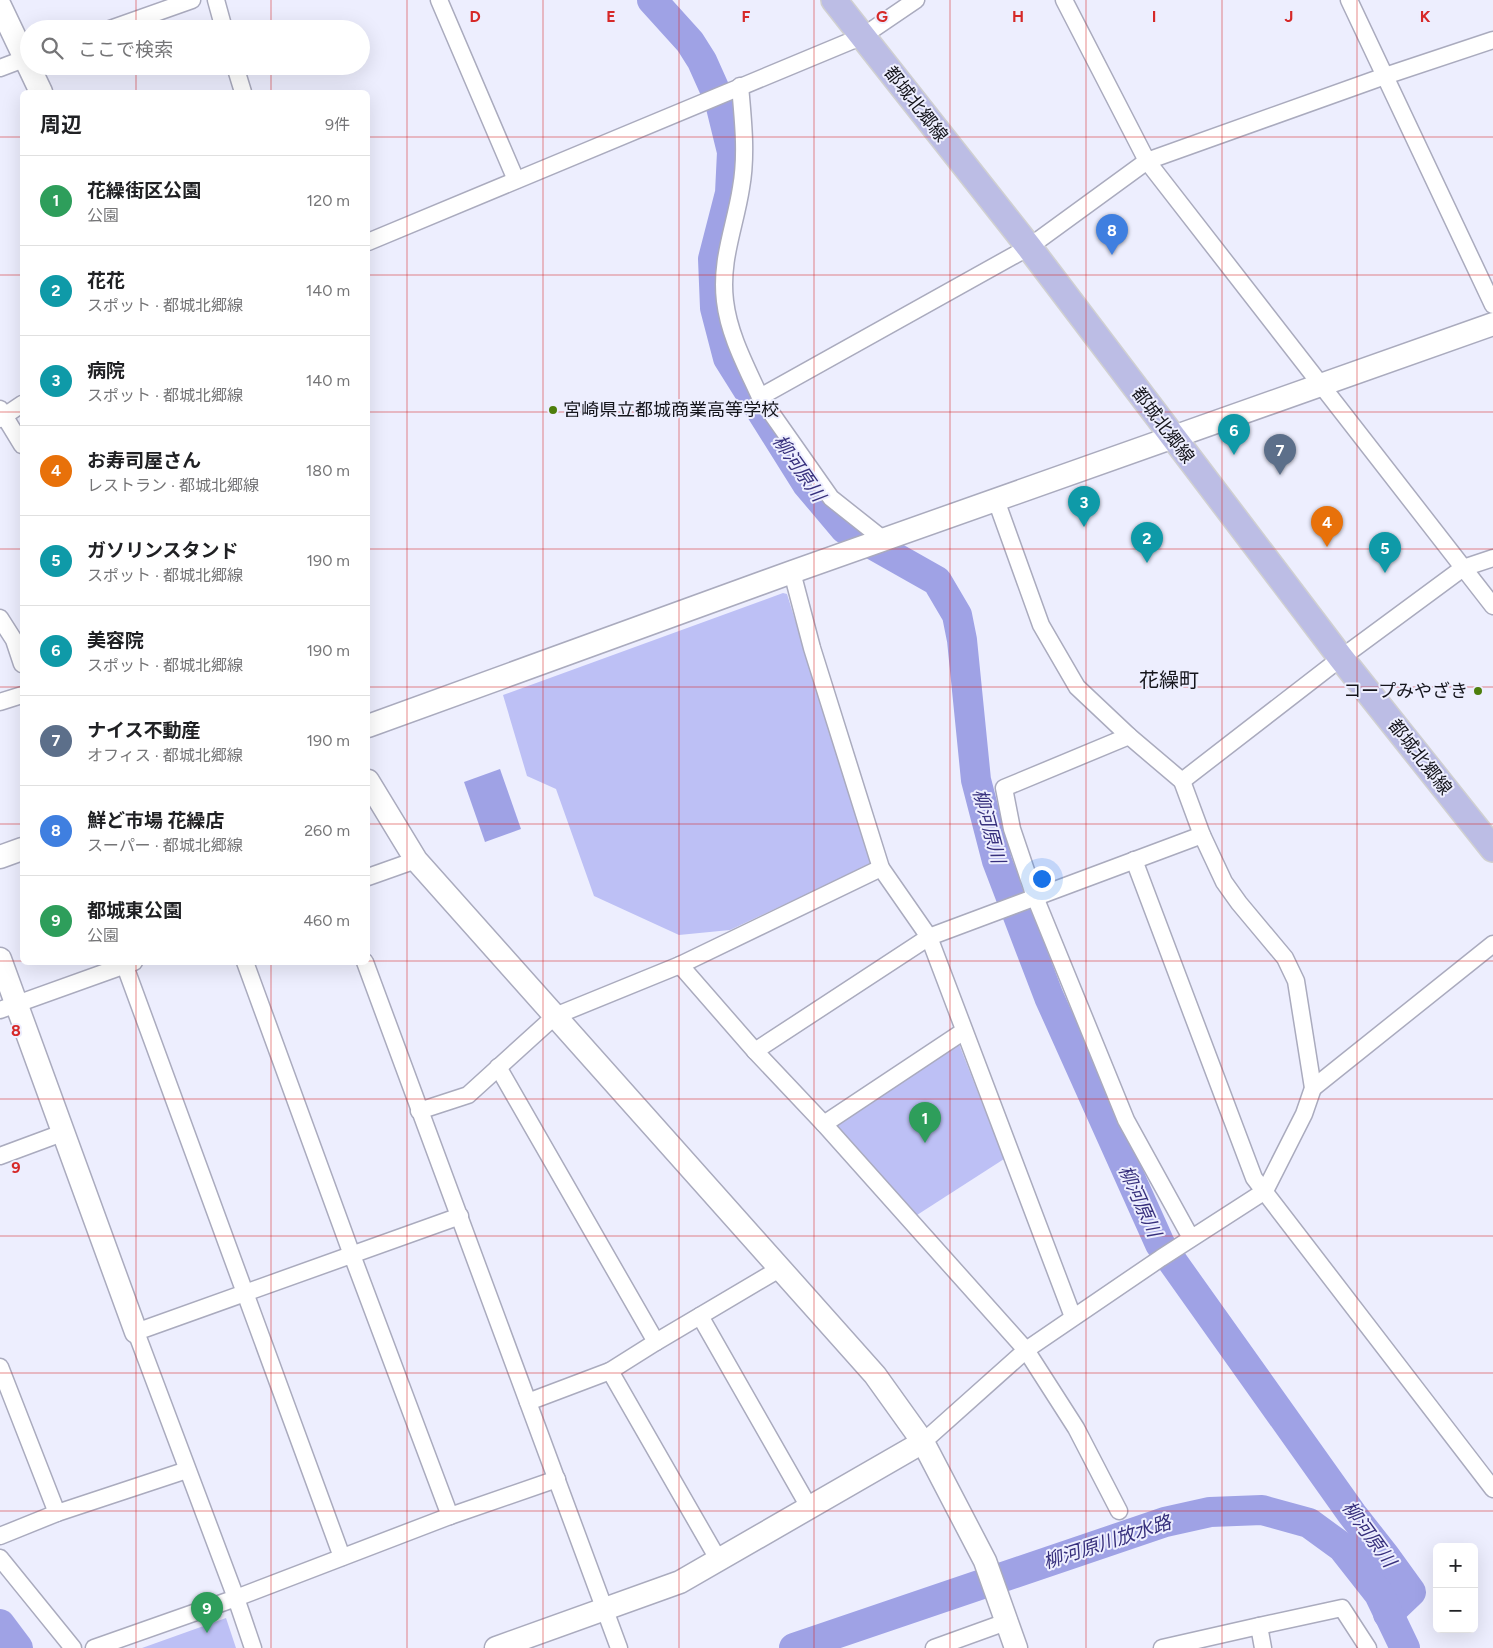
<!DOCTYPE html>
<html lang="ja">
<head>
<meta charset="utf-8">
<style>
  :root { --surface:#fff; --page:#f2f2f2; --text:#202124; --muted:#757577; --line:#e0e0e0; --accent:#0b8043 }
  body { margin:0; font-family:Figtree,"Noto Sans JP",sans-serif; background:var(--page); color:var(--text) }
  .controls { position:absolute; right:15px; bottom:15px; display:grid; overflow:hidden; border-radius:8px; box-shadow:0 5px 20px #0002 }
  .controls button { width:45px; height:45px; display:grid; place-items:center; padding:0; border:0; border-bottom:1px solid var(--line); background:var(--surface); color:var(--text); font:25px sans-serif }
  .you { position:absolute; left:1041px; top:878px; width:18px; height:18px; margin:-12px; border:4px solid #fff; border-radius:50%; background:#1a73e8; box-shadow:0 0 0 8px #1a73e833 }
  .badge { display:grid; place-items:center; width:32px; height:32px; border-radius:50%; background:var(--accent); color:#fff; font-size:16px; font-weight:700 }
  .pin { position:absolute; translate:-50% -41px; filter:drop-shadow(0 1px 2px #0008) }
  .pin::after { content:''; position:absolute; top:26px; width:18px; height:15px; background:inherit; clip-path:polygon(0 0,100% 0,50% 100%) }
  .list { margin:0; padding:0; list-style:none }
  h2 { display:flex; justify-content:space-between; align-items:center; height:65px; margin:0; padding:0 20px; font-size:21px }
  h2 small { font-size:16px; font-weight:400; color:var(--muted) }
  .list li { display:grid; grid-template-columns:32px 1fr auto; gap:15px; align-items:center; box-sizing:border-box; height:90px; padding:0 20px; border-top:1px solid var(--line) }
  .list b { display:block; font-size:19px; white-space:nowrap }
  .list p { margin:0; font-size:16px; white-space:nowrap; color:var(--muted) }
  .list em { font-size:16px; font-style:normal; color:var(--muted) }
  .icon { flex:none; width:28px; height:28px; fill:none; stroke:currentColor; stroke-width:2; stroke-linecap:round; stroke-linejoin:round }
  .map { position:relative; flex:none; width:1493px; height:1648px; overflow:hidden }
  .search { position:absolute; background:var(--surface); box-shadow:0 5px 20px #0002; left:20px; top:20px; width:350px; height:55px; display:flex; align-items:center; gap:12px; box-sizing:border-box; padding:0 18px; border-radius:28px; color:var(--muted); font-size:19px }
  .panel { position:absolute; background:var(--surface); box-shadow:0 5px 20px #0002; left:20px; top:90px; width:350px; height:875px; border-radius:8px }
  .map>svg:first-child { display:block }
  .green { fill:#bdc0f5 }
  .water { fill:#9fa2e5 }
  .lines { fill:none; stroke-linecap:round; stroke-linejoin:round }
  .river { stroke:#9fa2e5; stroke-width:30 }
  .street-casing { stroke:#aaabbe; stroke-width:19 }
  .secondary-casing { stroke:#aaabbe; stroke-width:25 }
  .primary-casing { stroke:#d0d0d1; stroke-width:28 }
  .street { stroke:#fff; stroke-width:16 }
  .secondary { stroke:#fff; stroke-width:22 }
  .primary { stroke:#bcbde5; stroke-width:25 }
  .grid { fill:none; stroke:#d62828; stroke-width:1; stroke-opacity:0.55 }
  .poi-dot { fill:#4d7e0c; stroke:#edeefe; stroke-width:2 }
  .labels { text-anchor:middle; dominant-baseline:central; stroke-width:4; stroke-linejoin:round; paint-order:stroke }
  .street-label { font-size:18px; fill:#14141b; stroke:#edeefe }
  .poi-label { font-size:18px; fill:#14141b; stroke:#edeefe; text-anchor:start }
  .water-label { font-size:19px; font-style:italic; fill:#37307d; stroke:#edeefe }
  .quarter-label { font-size:20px; fill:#14141b; stroke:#edeefe }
  .grid-label { font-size:16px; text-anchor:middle; font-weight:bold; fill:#d62828; stroke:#edeefe; stroke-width:4; stroke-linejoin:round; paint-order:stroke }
</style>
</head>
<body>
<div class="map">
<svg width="1493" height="1648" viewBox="0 0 1493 1648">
  <rect width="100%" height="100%" fill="#edeefe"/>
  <g class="green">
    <polygon points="783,593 787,594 871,864 730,930 679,935 594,896 556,789 527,776 503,695"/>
    <polygon points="959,1044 1004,1159 917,1215 836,1126"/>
    <polygon points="226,1618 236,1648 142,1648"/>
  </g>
  <polygon class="water" points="500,769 521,829 485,842 464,782"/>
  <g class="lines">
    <g class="river">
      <polyline points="652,0 690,42 702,61 719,99 732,152 730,193 713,259 715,308 728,358 807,484 845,529 937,581 957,615 962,640 976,780 997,861 1049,997 1160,1244 1352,1514 1385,1556 1411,1592 1388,1614"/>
      <polyline points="0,1624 18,1648"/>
      <polyline points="794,1648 1165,1522 1210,1512 1262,1510 1309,1523 1342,1547 1379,1594 1405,1648"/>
    </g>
    <g class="street-casing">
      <g id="street">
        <polyline points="216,0 224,29"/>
        <polyline points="439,0 516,180"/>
        <polyline points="1064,0 1147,161 1493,606"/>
        <polyline points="1349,0 1493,305"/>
        <polyline points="110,29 192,0"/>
        <polyline points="235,66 243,92"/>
        <polyline points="0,68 29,57"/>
        <path d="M740,86C743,120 747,155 741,188C735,227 720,260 725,301C729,335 746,366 760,397L1029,247L1147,161L1385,76L1493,40"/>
        <polyline points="368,242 863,36 916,0"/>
        <polyline points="760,397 831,498 884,540"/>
        <polyline points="0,409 22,445"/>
        <polyline points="0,419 22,404"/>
        <polyline points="792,572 812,648 881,868 929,937 1073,1317"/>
        <polyline points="0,618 14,640 22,664"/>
        <polyline points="0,702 22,695"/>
        <polyline points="1129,736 1004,788 1012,829 1035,897 1126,1120 1191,1238"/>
        <polyline points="1182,781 1341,658 1463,568 1493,558"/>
        <polyline points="1134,860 1254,1178 1493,1489"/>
        <polyline points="368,877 416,860"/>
        <polyline points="245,962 352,1255 450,1516"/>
        <polyline points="365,962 619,1648"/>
        <polyline points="680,965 755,1051 824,1124 1026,1350 1076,1428 1119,1511"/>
        <polyline points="125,966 342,1557"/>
        <polyline points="0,1010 134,962"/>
        <polyline points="755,1051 929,937 1202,835"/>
        <polyline points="498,1067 656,1342"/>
        <polyline points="1313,1088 1493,944"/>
        <polyline points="419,1111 468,1095 555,1016 680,965 881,868"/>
        <polyline points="824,1124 964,1031"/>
        <polyline points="0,1156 62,1133"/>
        <polyline points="700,1316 809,1507"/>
        <polyline points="0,1367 57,1513"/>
        <polyline points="610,1371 718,1559"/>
        <polyline points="528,1402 610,1371 656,1342 781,1268"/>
        <polyline points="923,1442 1026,1350 1161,1258 1265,1191 1304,1114 1313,1088 1296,981 1285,958 1239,903 1224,882 1202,835 1182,781 1129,736 1077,687 1041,625 996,500"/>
        <polyline points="0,1536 57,1513 187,1470"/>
        <polyline points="0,1558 73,1648"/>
        <polyline points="1259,1626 1342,1608 1368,1648"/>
        <polyline points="94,1648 236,1598 450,1516 557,1479"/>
        <polyline points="253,1648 236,1598 136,1332 460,1216"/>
        <polyline points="934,1648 1006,1622"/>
        <polyline points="1162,1648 1259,1626 1263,1648"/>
      </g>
    </g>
    <g class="secondary-casing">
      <g id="secondary">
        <polyline points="0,6 41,92"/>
        <polyline points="368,726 792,572 1493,324"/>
        <polyline points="368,781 416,860 875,1375 923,1442 985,1561 1016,1648"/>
        <polyline points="0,857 22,849"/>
        <polyline points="0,959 136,1332"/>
        <polyline points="496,1648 680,1582 923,1442"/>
      </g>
    </g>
    <g class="primary-casing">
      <polyline id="primary" points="834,0 1029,247 1341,658 1493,849"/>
    </g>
    <use href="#street" class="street"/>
    <use href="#secondary" class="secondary"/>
    <use href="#primary" class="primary"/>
  </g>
  <path class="grid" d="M136,0V29M271,0V29M407,0V1648M543,0V1648M679,0V1648M814,0V1648M950,0V1648M1086,0V1648M1222,0V1648M1357,0V1648M136,66V92M271,66V92M0,137H22M368,137H1493M0,275H22M368,275H1493M0,412H22M368,412H1493M0,549H22M368,549H1493M0,687H22M368,687H1493M0,824H22M368,824H1493M0,961H22M368,961H1493M136,962V1648M271,962V1648M0,1099H1493M0,1236H1493M0,1373H1493M0,1511H1493"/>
  <g class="poi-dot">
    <circle cx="553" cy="410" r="5"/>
    <circle cx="1478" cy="691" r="5"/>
  </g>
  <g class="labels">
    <g class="street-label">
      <text transform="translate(916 104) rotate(52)">都城北郷線</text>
      <text transform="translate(1163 425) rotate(53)">都城北郷線</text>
      <text transform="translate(1420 757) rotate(52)">都城北郷線</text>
    </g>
    <g class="poi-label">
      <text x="563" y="410">宮崎県立都城商業高等学校</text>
      <text x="1468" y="691" text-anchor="end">コープみやざき</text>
    </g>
    <g class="water-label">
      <text transform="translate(799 468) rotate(55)">柳河原川</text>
      <text transform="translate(989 826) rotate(75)">柳河原川</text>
      <text transform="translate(1140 1201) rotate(66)">柳河原川</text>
      <text transform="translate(1369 1534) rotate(54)">柳河原川</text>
      <text transform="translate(1107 1542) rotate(-18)">柳河原川放水路</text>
    </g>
    <g class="quarter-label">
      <text x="1169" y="680">花繰町</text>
    </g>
  </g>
  <g class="grid-label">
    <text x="475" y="22">D</text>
    <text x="611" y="22">E</text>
    <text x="746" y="22">F</text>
    <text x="882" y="22">G</text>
    <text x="1018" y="22">H</text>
    <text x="1154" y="22">I</text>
    <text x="1289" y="22">J</text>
    <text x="1425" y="22">K</text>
    <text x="16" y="1036">8</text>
    <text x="16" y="1173">9</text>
  </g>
</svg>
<div class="controls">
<button>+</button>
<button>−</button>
</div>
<div class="you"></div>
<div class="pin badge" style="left:925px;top:1143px;background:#2e9e5b">1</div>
<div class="pin badge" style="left:1147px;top:563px;background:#0f9aa8">2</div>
<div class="pin badge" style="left:1084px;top:527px;background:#0f9aa8">3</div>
<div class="pin badge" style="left:1327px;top:547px;background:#e8710a">4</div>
<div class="pin badge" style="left:1385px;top:573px;background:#0f9aa8">5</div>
<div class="pin badge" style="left:1234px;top:455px;background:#0f9aa8">6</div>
<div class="pin badge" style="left:1280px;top:475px;background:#5c6f8a">7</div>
<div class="pin badge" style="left:1112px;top:255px;background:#3f7fe0">8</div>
<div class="pin badge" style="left:207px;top:1633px;background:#2e9e5b">9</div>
<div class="search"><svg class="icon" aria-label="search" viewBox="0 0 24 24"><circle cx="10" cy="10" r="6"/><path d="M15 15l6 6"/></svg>ここで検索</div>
<section class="panel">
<h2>周辺<small>9件</small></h2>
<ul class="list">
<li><span class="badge" style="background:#2e9e5b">1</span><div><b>花繰街区公園</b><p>公園</p></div><em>120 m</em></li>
<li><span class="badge" style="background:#0f9aa8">2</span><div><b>花花</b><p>スポット · 都城北郷線</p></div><em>140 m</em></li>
<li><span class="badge" style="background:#0f9aa8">3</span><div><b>病院</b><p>スポット · 都城北郷線</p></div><em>140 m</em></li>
<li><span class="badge" style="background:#e8710a">4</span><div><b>お寿司屋さん</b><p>レストラン · 都城北郷線</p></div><em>180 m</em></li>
<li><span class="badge" style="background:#0f9aa8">5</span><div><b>ガソリンスタンド</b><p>スポット · 都城北郷線</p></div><em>190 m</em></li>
<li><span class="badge" style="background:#0f9aa8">6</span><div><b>美容院</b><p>スポット · 都城北郷線</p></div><em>190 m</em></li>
<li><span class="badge" style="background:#5c6f8a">7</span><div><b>ナイス不動産</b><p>オフィス · 都城北郷線</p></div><em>190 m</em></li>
<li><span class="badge" style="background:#3f7fe0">8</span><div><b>鮮ど市場 花繰店</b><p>スーパー · 都城北郷線</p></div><em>260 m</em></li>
<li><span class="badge" style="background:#2e9e5b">9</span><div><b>都城東公園</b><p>公園</p></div><em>460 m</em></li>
</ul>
</section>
</div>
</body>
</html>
